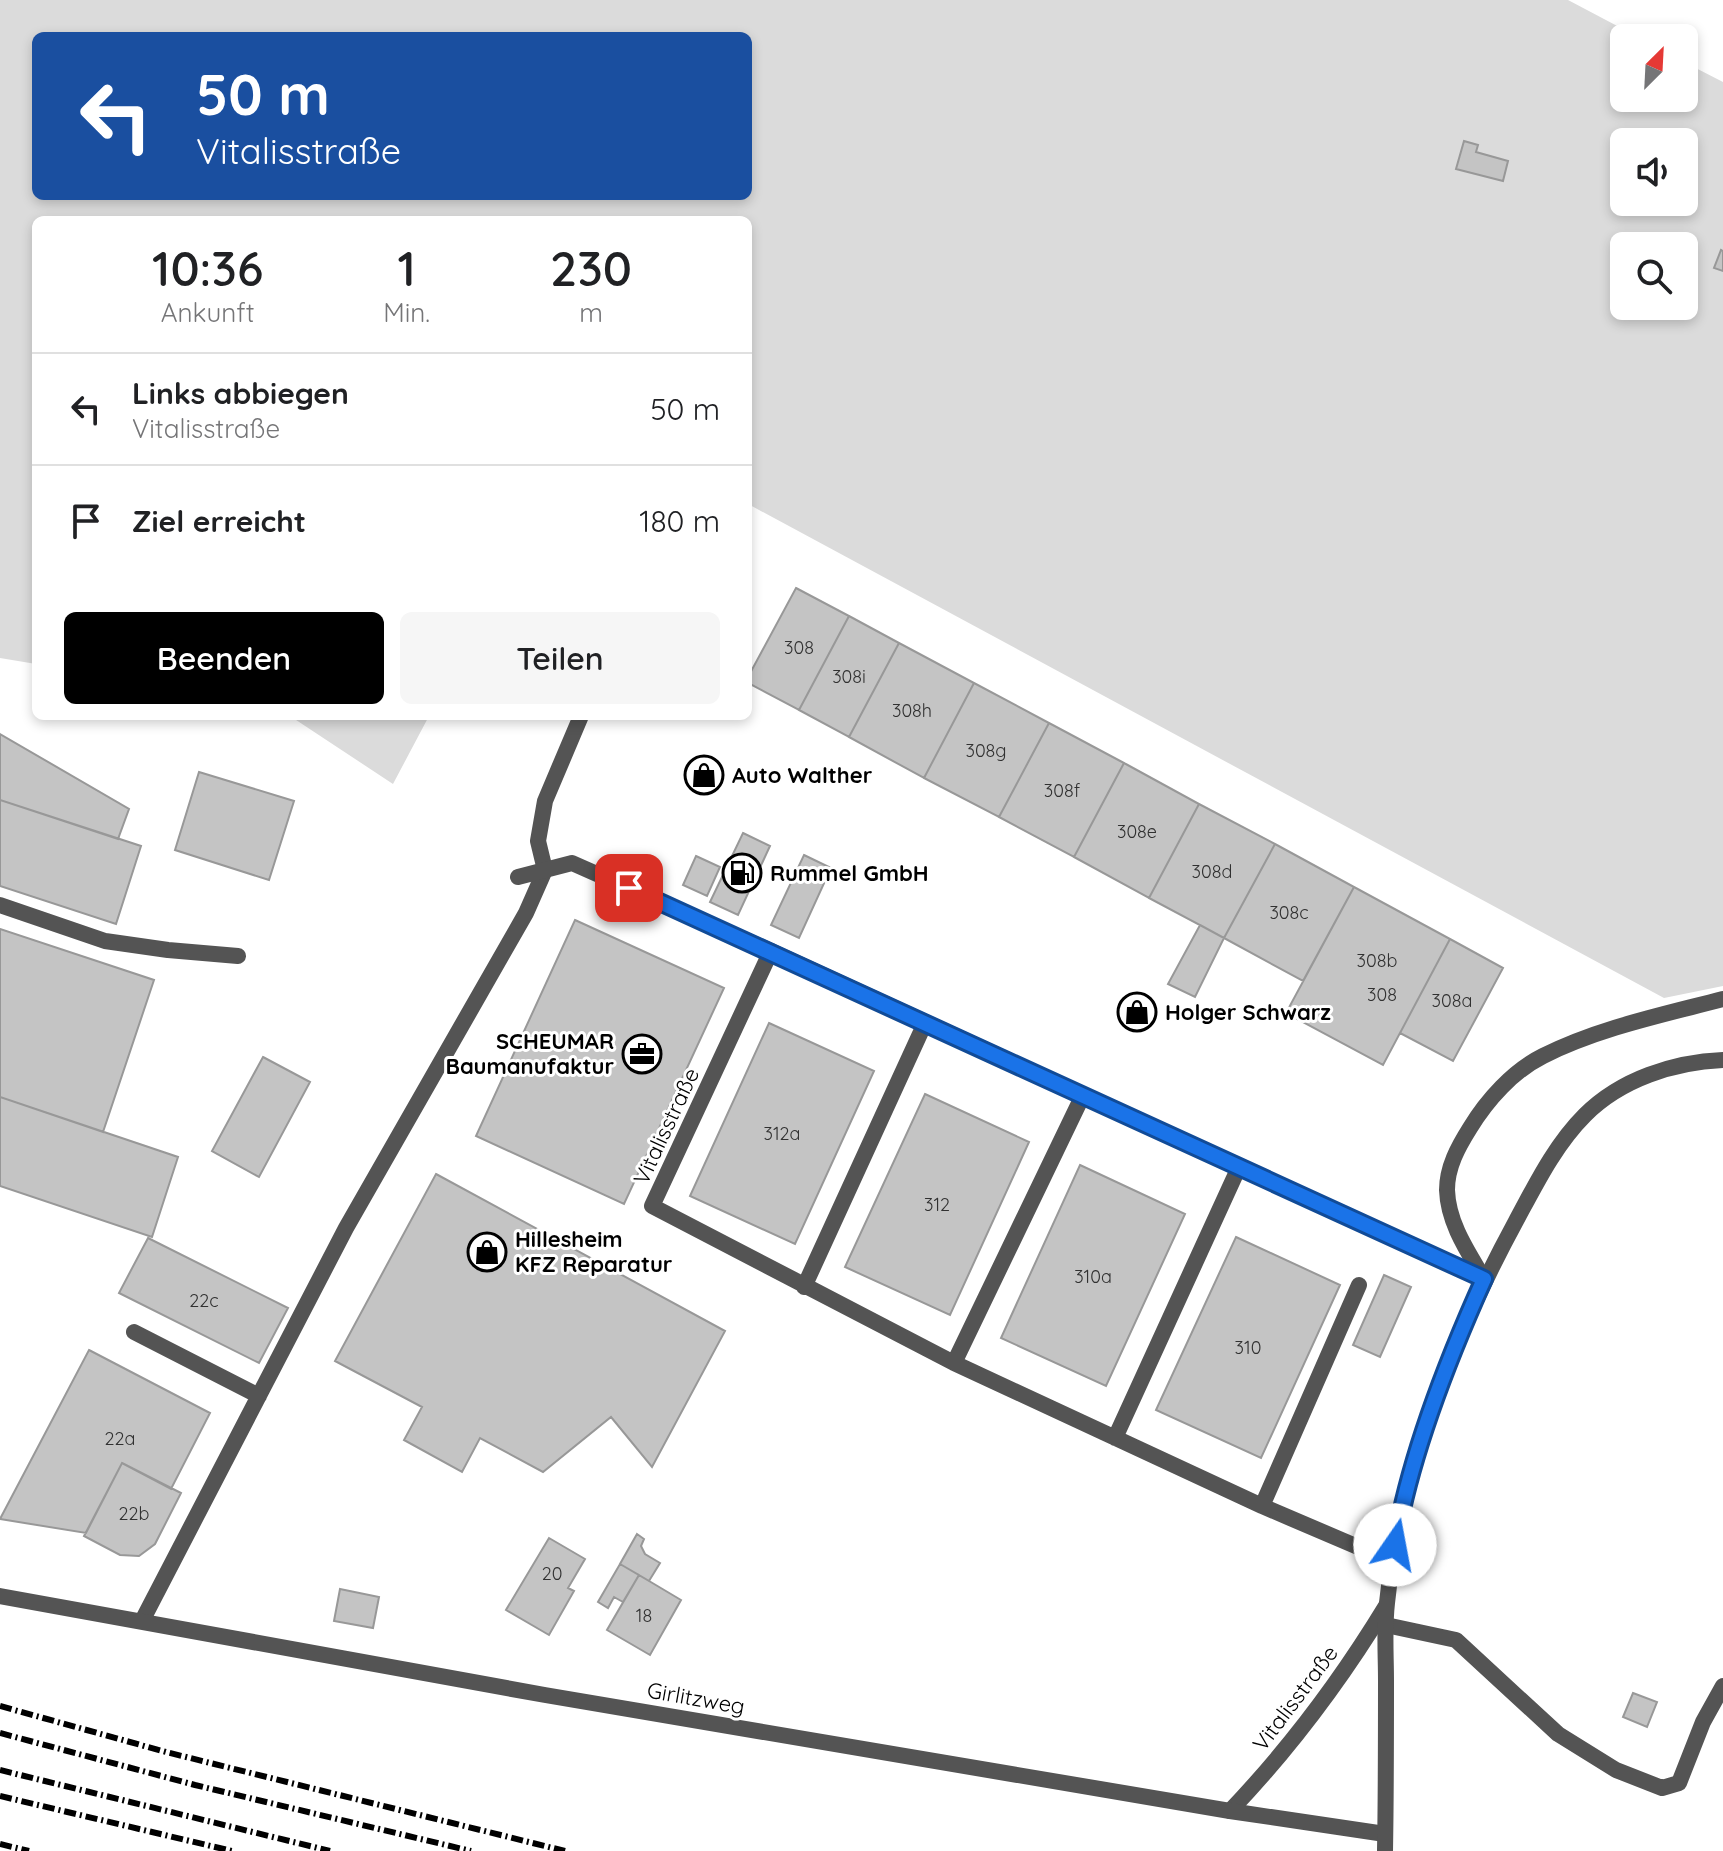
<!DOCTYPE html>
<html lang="de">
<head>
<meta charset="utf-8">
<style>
  body { margin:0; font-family:Quicksand,sans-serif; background:#f6f6f6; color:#202124; height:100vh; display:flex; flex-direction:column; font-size:30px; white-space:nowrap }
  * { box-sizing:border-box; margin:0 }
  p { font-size:26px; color:#757577 }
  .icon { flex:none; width:44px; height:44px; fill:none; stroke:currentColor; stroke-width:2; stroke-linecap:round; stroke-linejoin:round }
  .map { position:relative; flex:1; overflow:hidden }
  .drawer { position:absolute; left:32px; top:216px; width:720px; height:504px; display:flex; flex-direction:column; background:#fff; border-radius:12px; box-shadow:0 4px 12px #0003 }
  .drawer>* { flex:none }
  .top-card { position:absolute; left:32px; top:32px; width:720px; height:168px; border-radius:12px; box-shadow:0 4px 12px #0003; background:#1a4fa0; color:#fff; overflow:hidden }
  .needle { width:52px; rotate:24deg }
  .fabs { position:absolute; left:1610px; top:24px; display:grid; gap:16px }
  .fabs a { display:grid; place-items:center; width:88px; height:88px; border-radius:12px; background:#fff; box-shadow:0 4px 12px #0003; font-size:40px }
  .pin { position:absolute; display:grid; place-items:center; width:68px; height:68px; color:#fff; margin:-34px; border-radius:16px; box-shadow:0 4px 12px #0006 }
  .me { position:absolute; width:88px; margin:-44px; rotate:12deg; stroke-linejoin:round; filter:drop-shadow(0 0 6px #0008) }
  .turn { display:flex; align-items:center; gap:28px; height:168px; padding:0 32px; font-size:36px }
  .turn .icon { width:104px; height:104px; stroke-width:2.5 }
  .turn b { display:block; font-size:56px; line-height:68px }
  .eta { display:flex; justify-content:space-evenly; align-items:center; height:136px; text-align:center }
  .eta b { font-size:48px; font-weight:600; line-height:56px }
  .primary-button { display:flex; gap:16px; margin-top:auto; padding:16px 32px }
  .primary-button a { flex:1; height:92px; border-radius:12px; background:#000; color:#fff; font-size:32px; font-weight:600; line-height:92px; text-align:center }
  .primary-button a+a { background:#f6f6f6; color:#202124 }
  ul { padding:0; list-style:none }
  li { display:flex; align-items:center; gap:24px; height:112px; padding:0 32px; border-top:2px solid #e0e0e0 }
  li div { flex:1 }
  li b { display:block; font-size:30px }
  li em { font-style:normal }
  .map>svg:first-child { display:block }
</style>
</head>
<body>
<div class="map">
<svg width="1723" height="1851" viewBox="0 0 1723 1851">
  <rect width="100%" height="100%" fill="#fff"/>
  <path fill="#dbdbdb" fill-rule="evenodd" d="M 0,0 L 1568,0 L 1640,38 L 1624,38 L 1624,98 L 1684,98 L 1684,62 L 1723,82 L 1723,986 L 1664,998 L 748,504 L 748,220 L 36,220 L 36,664 L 0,658 ZM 36,36 L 748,36 L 748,196 L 36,196 ZM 1624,142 L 1684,142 L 1684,202 L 1624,202 ZM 1624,246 L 1684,246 L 1684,306 L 1624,306 Z
    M 290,716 L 429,716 L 393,784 Z"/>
  <path fill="#c4c4c4" stroke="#989898" stroke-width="2" d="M 1464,141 L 1478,145 L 1476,152 L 1508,161 L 1503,181 L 1456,169 Z
    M 1721,250 L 1723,251 L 1723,271 L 1714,268 Z
    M 796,588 L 849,616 L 799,710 L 748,683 L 748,677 Z
    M 849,616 L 899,643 L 849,737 L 799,710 Z
    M 899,643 L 974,683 L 924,778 L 849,737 Z
    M 974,683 L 1049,723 L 999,817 L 924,778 Z
    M 1049,723 L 1124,763 L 1074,857 L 999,817 Z
    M 0,734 L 129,809 L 118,839 L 0,800 Z
    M 1124,763 L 1199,804 L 1149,898 L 1074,857 Z
    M 199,772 L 294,801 L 269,880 L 175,850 Z
    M 0,800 L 141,846 L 116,924 L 0,886 Z
    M 1199,804 L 1275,844 L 1224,938 L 1149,898 Z
    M 743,833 L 770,846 L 738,915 L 710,902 Z
    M 1275,844 L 1354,887 L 1303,981 L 1224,938 Z
    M 804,855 L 831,868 L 799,938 L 771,925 Z
    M 696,856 L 720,867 L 707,896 L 683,885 Z
    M 1354,887 L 1450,939 L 1383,1065 L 1286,1013 Z
    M 575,920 L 724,988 L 624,1204 L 476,1136 Z
    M 1200,925 L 1224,938 L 1195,997 L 1168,984 Z
    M 0,929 L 154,980 L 103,1132 L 0,1097 Z
    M 1450,939 L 1503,968 L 1453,1061 L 1400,1033 Z
    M 769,1023 L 874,1071 L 795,1244 L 690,1196 Z
    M 263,1057 L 310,1082 L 259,1177 L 212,1151 Z
    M 925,1094 L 1029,1142 L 950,1315 L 845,1267 Z
    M 0,1097 L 178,1157 L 152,1237 L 0,1186 Z
    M 1080,1165 L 1185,1214 L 1106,1386 L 1001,1338 Z
    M 436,1174 L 725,1331 L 652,1467 L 611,1417 L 543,1472 L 480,1438 L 462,1472 L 404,1440 L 422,1407 L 335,1361 Z
    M 1236,1237 L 1340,1285 L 1261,1458 L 1156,1410 Z
    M 148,1238 L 288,1308 L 259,1363 L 119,1293 Z
    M 1384,1275 L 1411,1287 L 1380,1357 L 1353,1345 Z
    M 89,1350 L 210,1413 L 171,1489 L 122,1463 L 86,1533 L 0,1519 Z
    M 122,1463 L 181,1493 L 155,1544 L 139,1556 L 120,1555 L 84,1536 Z
    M 637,1534 L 644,1539 L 641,1546 L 645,1554 L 660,1563 L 649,1581 L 620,1564 Z
    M 549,1538 L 585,1559 L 568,1588 L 574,1591 L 549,1635 L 506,1610 Z
    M 620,1564 L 639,1575 L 623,1602 L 614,1597 L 608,1608 L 598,1602 Z
    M 639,1575 L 681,1600 L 650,1655 L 607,1630 Z
    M 340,1589 L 379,1597 L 373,1628 L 334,1621 Z
    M 1633,1693 L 1657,1702 L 1647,1727 L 1623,1717 Z"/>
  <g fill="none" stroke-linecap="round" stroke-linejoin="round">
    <path stroke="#545454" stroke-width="16" d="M 0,905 L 105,941 L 168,950 L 238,956
      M 771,951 L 652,1206 L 954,1363 L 1262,1506 L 1359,1285
      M 804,1287 L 925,1023
      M 134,1332 L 259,1396
      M 954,1363 L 1083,1095
      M 1115,1438 L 1239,1167
      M 1262,1506 L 1393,1562
      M 142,1621 L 346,1228 L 526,913 L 545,870 L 538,841 L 545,801 L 581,716
      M 1386,1625 L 1456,1640 L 1558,1734 L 1616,1770 L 1662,1788 L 1679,1783 L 1703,1722 L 1723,1686
      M 1230,1811 C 1289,1749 1341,1680 1386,1606"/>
    <path stroke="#545454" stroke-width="16" d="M 518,877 L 572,863 L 771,951 L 1484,1279
      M 1484,1279 C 1468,1252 1448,1223 1447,1190 C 1447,1167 1458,1147 1470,1128 C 1487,1100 1513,1071 1543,1056 C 1599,1028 1662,1015 1723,999
      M 0,1596 L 545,1695 L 1230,1811 L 1385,1834"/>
    <path stroke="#545454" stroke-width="16" d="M 1385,1851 C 1386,1794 1386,1738 1386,1681 C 1386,1655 1384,1628 1387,1603 C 1401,1468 1452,1339 1516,1221 C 1536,1184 1555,1145 1585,1115 C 1621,1079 1674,1062 1723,1060"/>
    <path stroke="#000" stroke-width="6" stroke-dasharray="12 4 2 4" stroke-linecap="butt" d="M 0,1706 L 166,1752 L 565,1851
      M 0,1733 L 195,1785 L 471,1851
      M 0,1770 L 330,1851
      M 0,1796 L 232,1851
      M 0,1844 L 29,1851"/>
  </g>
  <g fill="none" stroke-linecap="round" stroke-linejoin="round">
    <defs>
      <path id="route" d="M 629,888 L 1484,1279 C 1448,1359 1409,1458 1395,1545"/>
    </defs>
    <use href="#route" stroke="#114b97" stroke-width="20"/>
    <use href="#route" stroke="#1a73e8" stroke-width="14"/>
  </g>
  <defs>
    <symbol id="shop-ring" viewBox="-11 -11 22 22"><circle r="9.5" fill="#fff" stroke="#000" stroke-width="1.5"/><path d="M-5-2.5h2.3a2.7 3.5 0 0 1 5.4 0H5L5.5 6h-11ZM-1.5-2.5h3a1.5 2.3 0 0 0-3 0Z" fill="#000"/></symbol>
    <symbol id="fuel-ring" viewBox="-11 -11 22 22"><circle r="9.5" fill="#fff" stroke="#000" stroke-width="1.5"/><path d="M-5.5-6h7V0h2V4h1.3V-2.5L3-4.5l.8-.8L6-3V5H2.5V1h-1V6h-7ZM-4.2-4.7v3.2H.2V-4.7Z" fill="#000"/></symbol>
    <symbol id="office-ring" viewBox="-11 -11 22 22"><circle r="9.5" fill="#fff" stroke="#000" stroke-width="1.5"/><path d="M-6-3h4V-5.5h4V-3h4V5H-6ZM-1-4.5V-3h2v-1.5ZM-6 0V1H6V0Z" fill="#000"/></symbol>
  </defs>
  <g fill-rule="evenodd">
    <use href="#shop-ring" x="682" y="753" width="44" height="44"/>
    <use href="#fuel-ring" x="720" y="851" width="44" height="44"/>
    <use href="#shop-ring" x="1115" y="990" width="44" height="44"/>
    <use href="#office-ring" x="620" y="1032" width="44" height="44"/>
    <use href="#shop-ring" x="465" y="1230" width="44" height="44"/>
  </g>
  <g text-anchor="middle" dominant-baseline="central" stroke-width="6" stroke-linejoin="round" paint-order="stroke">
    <g font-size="18" fill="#313131">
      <text x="799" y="647">308</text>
      <text x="849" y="676">308i</text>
      <text x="912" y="710">308h</text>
      <text x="986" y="750">308g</text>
      <text x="1062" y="790">308f</text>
      <text x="1137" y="831">308e</text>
      <text x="1212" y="871">308d</text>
      <text x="1289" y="912">308c</text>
      <text x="1377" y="960">308b</text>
      <text x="1382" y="994">308</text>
      <text x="1452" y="1000">308a</text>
      <text x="782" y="1133">312a</text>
      <text x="937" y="1204">312</text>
      <text x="1093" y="1276">310a</text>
      <text x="204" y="1300">22c</text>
      <text x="1248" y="1347">310</text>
      <text x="120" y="1438">22a</text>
      <text x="134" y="1513">22b</text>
      <text x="552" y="1573">20</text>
      <text x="644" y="1615">18</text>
    </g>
    <g font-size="22" font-weight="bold" fill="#000" stroke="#fff" text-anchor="start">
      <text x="732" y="775">Auto Walther</text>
      <text x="770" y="873">Rummel GmbH</text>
      <text x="1165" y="1012">Holger Schwarz</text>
      <text x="614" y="1041" text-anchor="end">SCHEUMAR<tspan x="614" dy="25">Baumanufaktur</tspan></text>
      <text x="515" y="1239">Hillesheim<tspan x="515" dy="25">KFZ Reparatur</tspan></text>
    </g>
    <g font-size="22" fill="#000" stroke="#fff">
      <text transform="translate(666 1126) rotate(-65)">Vitalisstraße</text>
      <text transform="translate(696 1698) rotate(10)">Girlitzweg</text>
      <text transform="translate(1295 1698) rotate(-53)">Vitalisstraße</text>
    </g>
  </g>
</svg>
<div class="fabs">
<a><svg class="needle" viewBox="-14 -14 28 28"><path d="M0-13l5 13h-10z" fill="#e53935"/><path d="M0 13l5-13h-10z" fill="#757577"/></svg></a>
<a><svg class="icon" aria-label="sound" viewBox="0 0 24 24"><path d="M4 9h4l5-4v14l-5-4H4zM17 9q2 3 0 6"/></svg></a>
<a><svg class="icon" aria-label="search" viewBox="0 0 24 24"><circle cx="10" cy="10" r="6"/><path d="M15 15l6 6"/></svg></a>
</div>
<div class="pin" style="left:629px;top:888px;background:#d93025"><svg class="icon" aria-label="arrive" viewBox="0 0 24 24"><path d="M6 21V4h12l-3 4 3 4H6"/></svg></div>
<svg class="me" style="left:1395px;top:1545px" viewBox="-20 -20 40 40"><circle r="19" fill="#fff"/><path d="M0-13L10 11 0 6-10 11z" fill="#1a73e8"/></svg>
<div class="top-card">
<div class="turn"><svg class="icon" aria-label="left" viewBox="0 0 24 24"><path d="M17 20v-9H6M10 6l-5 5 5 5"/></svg><div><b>50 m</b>Vitalisstraße</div></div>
</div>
<section class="drawer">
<div class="eta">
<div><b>10:36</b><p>Ankunft</p></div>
<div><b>1</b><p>Min.</p></div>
<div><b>230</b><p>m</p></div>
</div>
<ul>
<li><svg class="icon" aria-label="left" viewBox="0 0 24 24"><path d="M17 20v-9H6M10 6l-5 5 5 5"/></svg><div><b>Links abbiegen</b><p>Vitalisstraße</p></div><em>50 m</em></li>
<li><svg class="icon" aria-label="arrive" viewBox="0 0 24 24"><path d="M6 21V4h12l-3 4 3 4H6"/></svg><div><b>Ziel erreicht</b></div><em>180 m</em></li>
</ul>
<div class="primary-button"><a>Beenden</a><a>Teilen</a></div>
</section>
</div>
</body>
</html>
